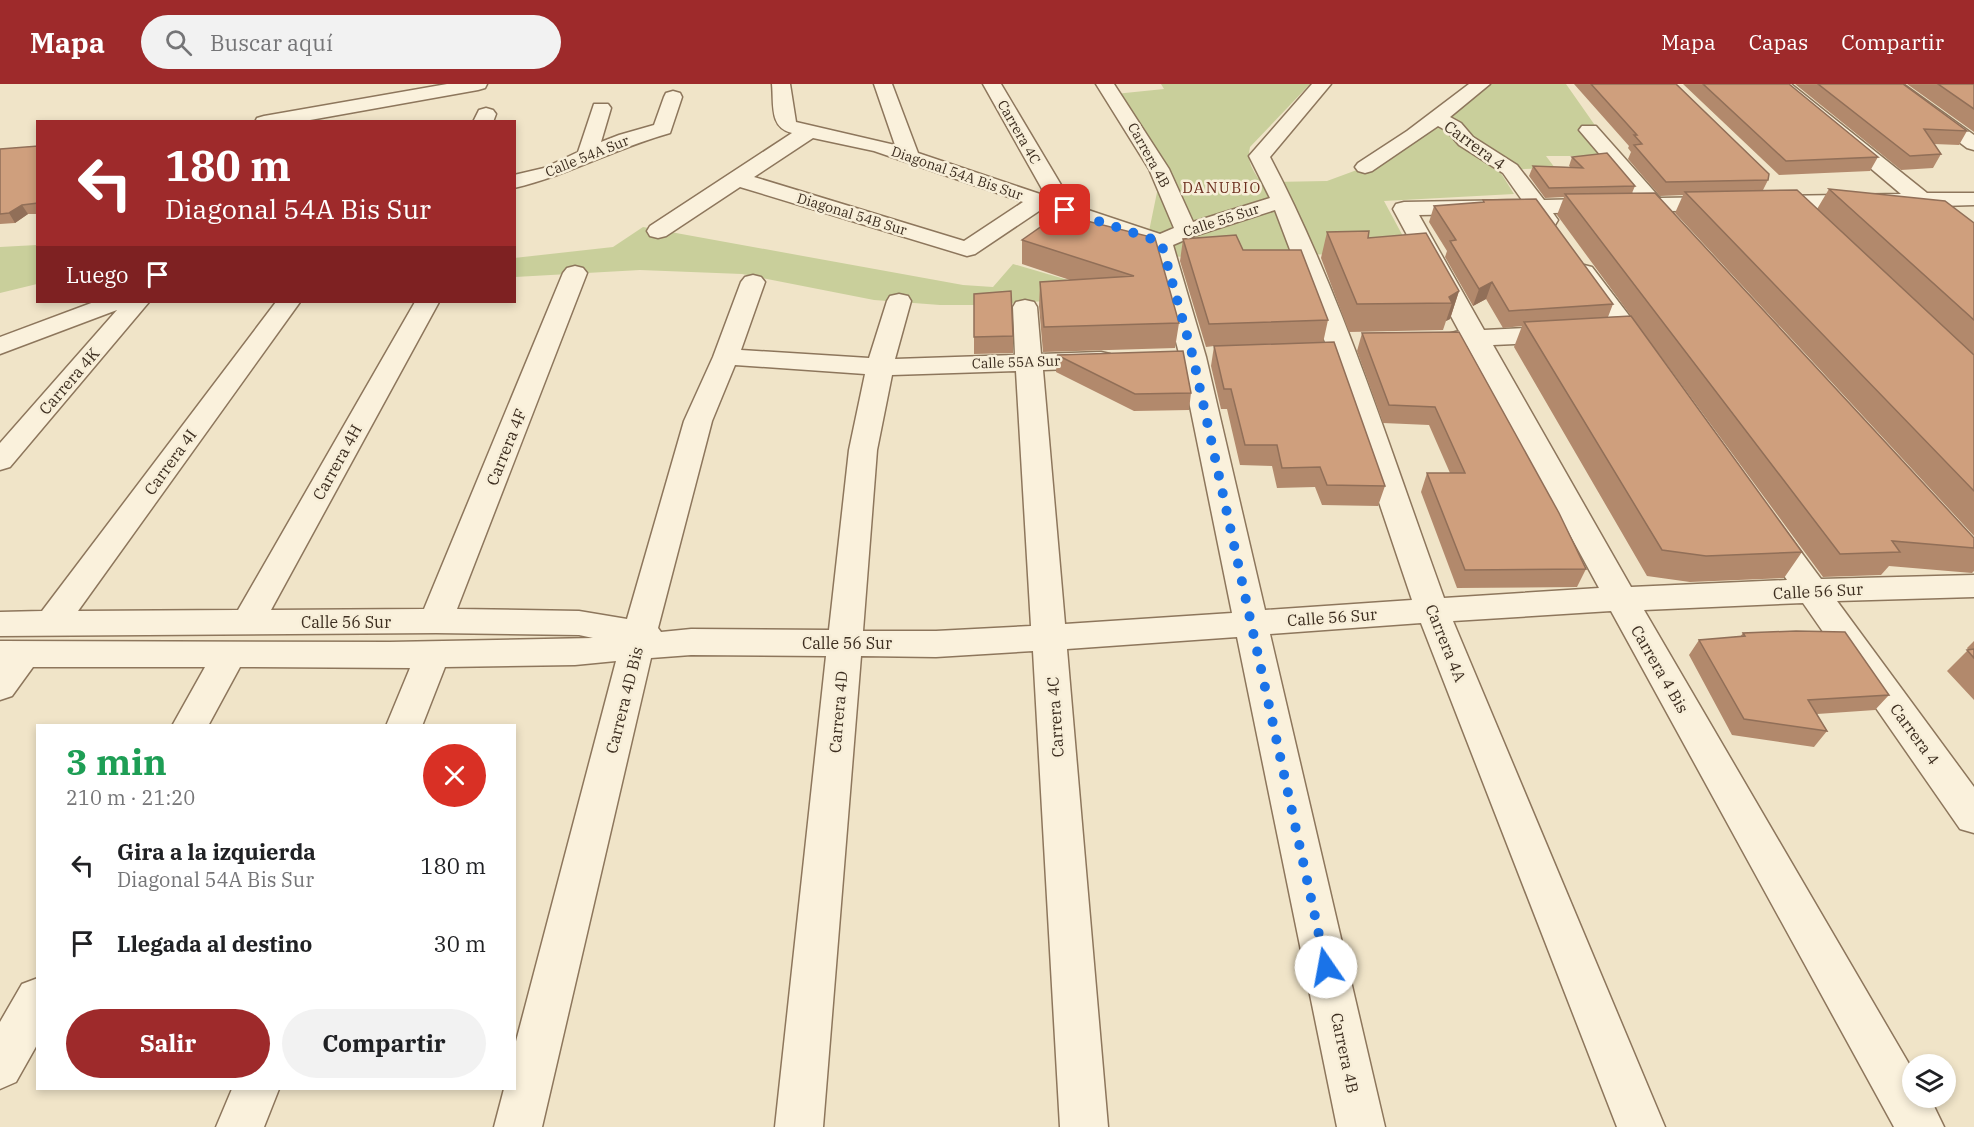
<!DOCTYPE html>
<html lang="es">
<head>
<meta charset="utf-8">
<style>
  body { margin:0; font-family:"IBM Plex Serif",serif; background:#f2f2f2; color:#202124; height:100vh; display:flex; flex-direction:column; font-size:22px; white-space:nowrap }
  * { box-sizing:border-box; margin:0 }
  p { font-size:20px; color:#757577 }
  .icon { flex:none; width:33px; height:33px; fill:none; stroke:currentColor; stroke-width:2; stroke-linecap:round; stroke-linejoin:round }
  .map { position:relative; flex:1; overflow:hidden }
  .details { position:absolute; left:36px; top:640px; width:480px; height:366px; display:flex; flex-direction:column; background:#fff; border-radius:0px; box-shadow:0 3px 9px #0003 }
  .details>* { flex:none }
  .hud { position:absolute; left:36px; top:36px; width:480px; height:183px; border-radius:0px; box-shadow:0 3px 9px #0003; background:#9e2a2b; color:#fff; overflow:hidden }
  .fabs { position:absolute; left:1902px; top:970px; display:grid; gap:12px }
  .fabs a { display:grid; place-items:center; width:54px; height:54px; border-radius:50%; background:#fff; box-shadow:0 3px 9px #0003; font-size:30px }
  .pin { position:absolute; display:grid; place-items:center; width:51px; height:51px; color:#fff; margin:-26px; border-radius:12px; box-shadow:0 3px 9px #0006 }
  .me { position:absolute; width:66px; margin:-33px; rotate:348deg; stroke-linejoin:round; filter:drop-shadow(0 0 4px #0008) }
  .turn { display:flex; align-items:center; gap:21px; height:126px; padding:0 30px; font-size:27px }
  .turn .icon { width:78px; height:78px; stroke-width:2.5 }
  .turn b { display:block; font-size:42px; line-height:51px }
  .then { display:flex; align-items:center; height:57px; padding:0 30px; background:#0003; gap:12px; font-size:22px }
  .round { display:grid; place-items:center; flex:none; width:63px; height:63px; border-radius:32px; background:#f2f2f2 }
  .overview { display:flex; align-items:center; justify-content:space-between; height:102px; padding:0 30px }
  h1 { font-size:36px; font-weight:800; line-height:45px; color:#1e9e55 }
  .action { display:flex; gap:12px; margin-top:auto; padding:12px 30px }
  .action a { flex:1; height:69px; border-radius:36px; background:#9e2a2b; color:#fff; font-size:24px; font-weight:800; line-height:69px; text-align:center }
  .action a+a { background:#f2f2f2; color:#202124 }
  ul { padding:0; list-style:none }
  li { display:flex; align-items:center; gap:18px; height:78px; padding:0 30px }
  li div { flex:1 }
  li b { display:block; font-size:22px }
  li em { font-style:normal }
  header { display:flex; align-items:center; gap:36px; box-sizing:border-box; height:84px; padding:0 30px; background:#9e2a2b; color:#fff }
  header strong { font-size:28px }
  nav { display:flex; gap:33px; margin-inline-start:auto; font-size:21px }
  .search { width:420px; height:54px; background:#f2f2f2; display:flex; align-items:center; gap:15px; box-sizing:border-box; padding:0 21px; border-radius:33px; color:#757577; font-size:22px }
  .map>svg:first-child { display:block }
</style>
</head>
<body>
<header>
<strong>Mapa</strong>
<div class="search"><svg class="icon" aria-label="search" viewBox="0 0 24 24"><circle cx="10" cy="10" r="6"/><path d="M15 15l6 6"/></svg>Buscar aquí</div>
<nav><a>Mapa</a><a>Capas</a><a>Compartir</a></nav>
</header>
<div class="map">
<svg width="1974" height="1043" viewBox="0 0 1974 1043">
  <rect width="100%" height="100%" fill="#f0e4c8"/>
  <path fill="#c9cf9b" d="M 1161,0 L 1310,0 L 1250,63 C 1247,76 1251,83 1258,94 L 1272,98 L 1327,97 L 1365,83 L 1481,0 L 1566,0 L 1599,47 L 1581,47 L 1600,72 L 1546,72 L 1555,84 L 1499,86 L 1514,110 L 1384,117 L 1412,169 L 1159,173 L 1046,217 L 988,221 L 940,221 L 874,216 L 742,190 L 640,186 L 515,193 L 514,174 L 613,163 L 643,143 L 963,201 L 993,203 L 1013,180 L 1068,196 L 1147,157 L 1162,84 L 1115,10 L 1164,5 Z
    M 37,161 L 37,200 L 0,209 L 0,163 Z"/>
  <g fill="none" stroke-linecap="round" stroke-linejoin="round">
    <defs>
      <path id="minor" d="M 447,0 L 487,0 L 485,4 L 478,6 L 299,38 L 255,38 L 257,34 L 264,32 Z
        M 772,0 L 790,0 L 796,38 L 895,61 L 874,0 L 892,0 L 918,69 L 1046,112 L 983,0 L 1001,0 L 1073,121 L 1160,150 L 1174,144 L 1149,85 L 1096,0 L 1114,0 L 1169,85 L 1193,138 L 1270,114 L 1249,72 L 1312,0 L 1331,0 L 1270,73 C 1343,212 1390,366 1444,514 L 1599,504 L 1467,262 L 1448,260 L 1444,255 L 1448,250 L 1459,247 L 1393,125 L 1396,120 L 1404,118 L 1522,116 L 1503,89 L 1459,61 L 1447,47 L 1438,42 L 1372,87 L 1365,89 L 1358,87 L 1355,83 L 1358,79 L 1407,47 L 1469,0 L 1490,0 L 1450,33 L 1461,39 L 1473,53 L 1517,81 L 1544,116 L 1637,114 L 1579,46 L 1582,42 L 1596,42 L 1660,114 L 1901,110 L 1771,0 L 1791,0 L 1927,109 L 1974,109 L 1974,121 L 1942,122 L 1974,148 L 1974,166 L 1966,164 L 1916,123 L 1671,127 L 1674,131 L 1671,136 C 1659,139 1655,136 1648,127 L 1553,129 L 1558,136 L 1555,141 L 1547,143 L 1539,141 L 1531,129 L 1419,131 L 1484,246 L 1564,242 L 1573,245 L 1577,250 L 1573,255 L 1564,258 L 1493,261 L 1631,503 L 1787,496 L 1752,444 L 1756,437 L 1767,434 L 1778,437 L 1821,495 L 1974,491 L 1974,513 L 1837,517 L 1974,703 L 1974,749 L 1960,745 L 1803,519 L 1644,526 L 1912,985 L 1912,1014 L 1930,1014 L 1944,1043 L 1894,1043 L 1611,527 L 1453,537 L 1665,1043 L 1617,1043 L 1421,539 L 1270,550 L 1385,1043 L 1337,1043 L 1237,553 L 1067,565 L 1108,1043 L 1060,1043 L 1033,567 L 936,573 L 861,572 L 823,1043 L 775,1043 L 826,572 L 691,571 L 651,574 L 542,1043 L 494,1043 L 504,1005 L 514,1005 L 514,965 L 616,577 L 575,581 L 445,583 L 422,642 L 386,642 L 410,584 L 240,583 L 208,642 L 172,642 L 205,583 L 33,583 L 12,612 L 0,616 L 0,557 L 390,558 L 593,554 L 579,551 L 436,549 L 0,552 L 0,528 L 42,527 L 276,218 L 300,218 L 78,527 L 238,526 L 415,218 L 439,218 L 271,526 L 424,525 L 563,189 L 567,184 L 575,182 L 583,184 L 587,189 L 457,525 L 579,527 L 627,535 L 684,337 L 713,273 L 741,198 L 745,193 L 753,191 L 761,193 L 765,198 L 741,266 L 869,274 L 887,217 L 890,212 L 899,210 L 908,212 L 911,217 L 895,275 L 1015,271 L 1013,223 L 1016,218 L 1025,216 L 1034,218 L 1037,223 L 1041,270 L 1101,268 L 1110,270 L 1114,276 L 1110,282 L 1101,284 L 1043,286 L 1065,540 L 1232,529 L 1180,273 L 1151,162 L 1042,125 L 975,170 L 967,172 L 740,103 L 666,152 L 658,154 L 650,152 L 647,147 L 650,142 L 792,49 C 769,44 774,20 772,0 ZM 813,54 L 874,67 L 1023,118 L 964,157 L 754,93 ZM 1275,126 L 1325,258 L 1412,516 L 1265,526 L 1206,273 L 1173,161 L 1194,152 ZM 735,281 L 865,290 L 849,366 L 829,546 L 691,545 L 661,548 L 658,544 L 712,337 ZM 1016,287 L 1031,542 L 936,547 L 863,547 L 877,366 L 892,291 Z
        M 1882,0 L 1903,0 L 1974,51 L 1974,66 L 1967,64 Z
        M 673,7 L 680,9 L 682,13 L 670,49 C 616,64 569,91 514,104 L 514,91 L 544,84 L 578,68 L 594,20 L 608,20 L 611,24 L 601,58 L 619,51 L 654,41 L 664,13 L 666,9 Z
        M 486,24 L 493,26 L 496,30 L 493,38 L 473,38 L 479,26 Z
        M 1584,181 L 1592,183 L 1653,263 L 1657,269 L 1653,275 L 1644,277 L 1635,275 L 1572,188 L 1576,183 Z
        M 94,218 L 149,218 L 10,383 L 0,386 L 0,359 L 117,226 L 0,270 L 0,253 Z
        M 38,894 L 38,959 L 16,998 L 0,1005 L 0,938 L 22,900 Z
        M 232,1005 L 279,1005 L 264,1043 L 216,1043 Z"/>
    </defs>
    <use href="#minor" stroke="#8d765c" stroke-width="3"/>
    <use href="#minor" fill="#faf1dc" fill-rule="evenodd"/>
  </g>
  <path fill="#b2896c" d="M 1574,0 L 1676,0 L 1768,96 L 1763,106 L 1817,125 L 1829,105 L 1974,139 L 1974,452 L 1675,129 L 1683,111 L 1660,112 L 1628,75 L 1631,68 L 1628,64 L 1629,62 Z
    M 1683,0 L 1789,0 L 1878,73 L 1870,87 L 1779,91 Z
    M 1795,0 L 1903,0 L 1967,47 L 1959,61 L 1934,60 L 1941,70 L 1933,84 L 1901,86 Z
    M 1907,0 L 1974,0 L 1974,48 Z
    M 38,62 L 38,130 L 28,130 L 15,139 L 0,140 L 0,65 Z
    M 1572,73 L 1635,102 L 1632,109 L 1974,454 L 1974,487 L 1972,489 L 1889,482 L 1881,491 L 1823,493 L 1642,247 L 1802,468 L 1784,494 L 1690,498 L 1647,492 L 1514,263 L 1522,242 L 1503,244 L 1486,215 L 1473,222 L 1445,173 L 1447,167 L 1429,138 L 1434,122 L 1483,118 L 1483,116 L 1613,220 L 1608,233 L 1631,232 L 1557,131 L 1564,113 L 1545,114 L 1529,92 L 1533,82 L 1570,83 L 1569,82 Z
    M 1327,148 L 1368,154 L 1459,207 L 1450,235 L 1446,237 L 1443,246 L 1349,248 L 1321,174 Z
    M 1155,154 L 1179,239 L 1175,264 L 1043,268 L 1039,222 L 1040,198 L 1070,196 L 1022,180 L 1022,156 Z
    M 1183,155 L 1243,166 L 1328,236 L 1323,259 L 1385,402 L 1378,422 L 1322,421 L 1315,403 L 1277,404 L 1272,382 L 1240,381 L 1227,325 L 1221,325 L 1211,282 L 1214,262 L 1206,263 L 1180,177 Z
    M 974,210 L 1013,252 L 1013,269 L 974,270 Z
    M 1459,248 L 1586,485 L 1577,503 L 1457,504 L 1421,408 L 1427,389 L 1450,389 L 1429,341 L 1383,339 L 1357,267 L 1362,249 Z
    M 1057,271 L 1191,309 L 1189,326 L 1134,327 L 1056,288 Z
    M 1743,549 L 1889,611 L 1875,626 L 1817,630 L 1827,647 L 1814,663 L 1732,651 L 1689,571 L 1699,556 L 1740,553 Z
    M 1974,557 L 1974,616 L 1947,587 L 1968,566 L 1967,564 Z"/>
  <path fill="#916f58" d="M 22,121 L 28,130 L 15,139 L 9,129 Z
    M 1492,198 L 1486,215 L 1473,222 L 1479,205 Z
    M 1459,207 L 1450,235 L 1446,237 L 1452,219 L 1449,213 Z"/>
  <path fill="#cf9f7d" stroke="#916f58" stroke-width="1.5" d="M 1591,0 L 1676,0 L 1769,90 L 1768,96 L 1666,98 L 1634,61 L 1642,60 L 1634,51 L 1637,51 Z
    M 1703,0 L 1789,0 L 1878,73 L 1786,77 Z
    M 1818,0 L 1903,0 L 1967,47 L 1924,45 L 1941,70 L 1910,72 Z
    M 1938,0 L 1974,0 L 1974,25 Z
    M 38,62 L 38,119 L 22,121 L 9,129 L 0,130 L 0,65 Z
    M 1607,69 L 1635,102 L 1549,104 L 1533,82 L 1583,84 L 1572,73 Z
    M 1829,105 L 1945,117 L 1974,139 L 1974,236 Z
    M 1797,106 L 1974,271 L 1974,407 L 1685,108 Z
    M 1655,109 L 1974,454 L 1974,464 L 1892,457 L 1900,468 L 1840,470 L 1565,110 Z
    M 1536,115 L 1613,220 L 1509,227 L 1492,198 L 1479,205 L 1450,157 L 1456,156 L 1434,122 L 1484,118 L 1483,116 Z
    M 1059,130 L 1155,154 L 1179,239 L 1044,243 L 1040,198 L 1134,192 L 1022,156 Z
    M 1369,147 L 1368,154 L 1426,149 L 1459,207 L 1449,213 L 1452,219 L 1357,220 L 1327,148 Z
    M 1236,151 L 1243,166 L 1301,166 L 1328,236 L 1209,240 L 1183,155 Z
    M 1011,207 L 1013,252 L 974,253 L 974,210 Z
    M 1631,232 L 1802,468 L 1706,472 L 1662,466 L 1524,238 Z
    M 1459,248 L 1559,429 L 1586,485 L 1465,486 L 1427,389 L 1465,389 L 1435,323 L 1389,321 L 1362,249 Z
    M 1334,258 L 1385,402 L 1327,401 L 1320,383 L 1282,384 L 1277,361 L 1245,361 L 1231,305 L 1224,305 L 1214,262 Z
    M 1183,267 L 1191,309 L 1135,310 L 1057,271 Z
    M 1796,547 L 1845,548 L 1889,611 L 1808,616 L 1827,647 L 1744,635 L 1699,556 L 1745,552 L 1743,549 Z
    M 1974,565 L 1974,574 L 1967,566 Z"/>
  <g fill="none" stroke-linecap="round" stroke-linejoin="round">
    <path stroke="#1a73e8" stroke-width="10" stroke-dasharray="0 18" d="M 1065,126 L 1161,158 L 1193,273 L 1326,883"/>
  </g>
  <g text-anchor="middle" dominant-baseline="central" stroke-width="5" stroke-linejoin="round" paint-order="stroke">
    <g font-size="14" fill="#3d2e20" stroke="#f7eed8">
      <text transform="translate(1019 48) rotate(60)">Carrera 4C</text>
      <text transform="translate(1149 71) rotate(61)">Carrera 4B</text>
      <text transform="translate(587 72) rotate(-22)">Calle 54A Sur</text>
      <text transform="translate(957 89) rotate(19)">Diagonal 54A Bis Sur</text>
      <text transform="translate(852 130) rotate(17)">Diagonal 54B Sur</text>
      <text transform="translate(1221 136) rotate(-18)">Calle 55 Sur</text>
      <text transform="translate(1016 278) rotate(-2)">Calle 55A Sur</text>
    </g>
    <g font-size="15" letter-spacing="1.5" fill="#6b2e1e" stroke="#f7eed8">
      <text x="1222" y="103">DANUBIO</text>
    </g>
    <g font-size="16" fill="#3d2e20" stroke="#f7eed8">
      <text transform="translate(1475 61) rotate(36)">Carrera 4</text>
      <text transform="translate(69 297) rotate(-49)">Carrera 4K</text>
      <text transform="translate(506 363) rotate(-68)">Carrera 4F</text>
      <text transform="translate(170 378) rotate(-54)">Carrera 4I</text>
      <text transform="translate(337 378) rotate(-61)">Carrera 4H</text>
      <text transform="translate(1818 507) rotate(-3)">Calle 56 Sur</text>
      <text transform="translate(1332 533) rotate(-4)">Calle 56 Sur</text>
      <text x="346" y="538">Calle 56 Sur</text>
      <text x="847" y="559">Calle 56 Sur</text>
      <text transform="translate(1446 559) rotate(68)">Carrera 4A</text>
      <text transform="translate(1660 585) rotate(60)">Carrera 4 Bis</text>
      <text transform="translate(624 616) rotate(-76)">Carrera 4D Bis</text>
      <text transform="translate(838 628) rotate(-85)">Carrera 4D</text>
      <text transform="translate(1055 633) rotate(-94)">Carrera 4C</text>
      <text transform="translate(1915 650) rotate(54)">Carrera 4</text>
      <text transform="translate(1345 969) rotate(78)">Carrera 4B</text>
    </g>
  </g>
</svg>
<div class="fabs">
<a><svg class="icon" aria-label="layers" viewBox="0 0 24 24"><path d="M12 4l9 5-9 5-9-5zM3 14l9 5 9-5"/></svg></a>
</div>
<div class="pin" style="left:1065px;top:126px;background:#d93025"><svg class="icon" aria-label="arrive" viewBox="0 0 24 24"><path d="M6 21V4h12l-3 4 3 4H6"/></svg></div>
<svg class="me" style="left:1326px;top:883px" viewBox="-20 -20 40 40"><circle r="19" fill="#fff"/><path d="M0-13L10 11 0 6-10 11z" fill="#1a73e8"/></svg>
<div class="hud">
<div class="turn"><svg class="icon" aria-label="left" viewBox="0 0 24 24"><path d="M17 20v-9H6M10 6l-5 5 5 5"/></svg><div><b>180 m</b>Diagonal 54A Bis Sur</div></div>
<div class="then">Luego<svg class="icon" aria-label="arrive" viewBox="0 0 24 24"><path d="M6 21V4h12l-3 4 3 4H6"/></svg></div>
</div>
<section class="details">
<div class="overview"><div><h1>3 min</h1><p>210 m · 21:20</p></div><a class="round" style="background:#d93025;color:#fff"><svg class="icon" aria-label="close" viewBox="0 0 24 24"><path d="M6 6l12 12M18 6L6 18"/></svg></a></div>
<ul>
<li><svg class="icon" aria-label="left" viewBox="0 0 24 24"><path d="M17 20v-9H6M10 6l-5 5 5 5"/></svg><div><b>Gira a la izquierda</b><p>Diagonal 54A Bis Sur</p></div><em>180 m</em></li>
<li><svg class="icon" aria-label="arrive" viewBox="0 0 24 24"><path d="M6 21V4h12l-3 4 3 4H6"/></svg><div><b>Llegada al destino</b></div><em>30 m</em></li>
</ul>
<div class="action"><a>Salir</a><a>Compartir</a></div>
</section>
</div>
</body>
</html>
